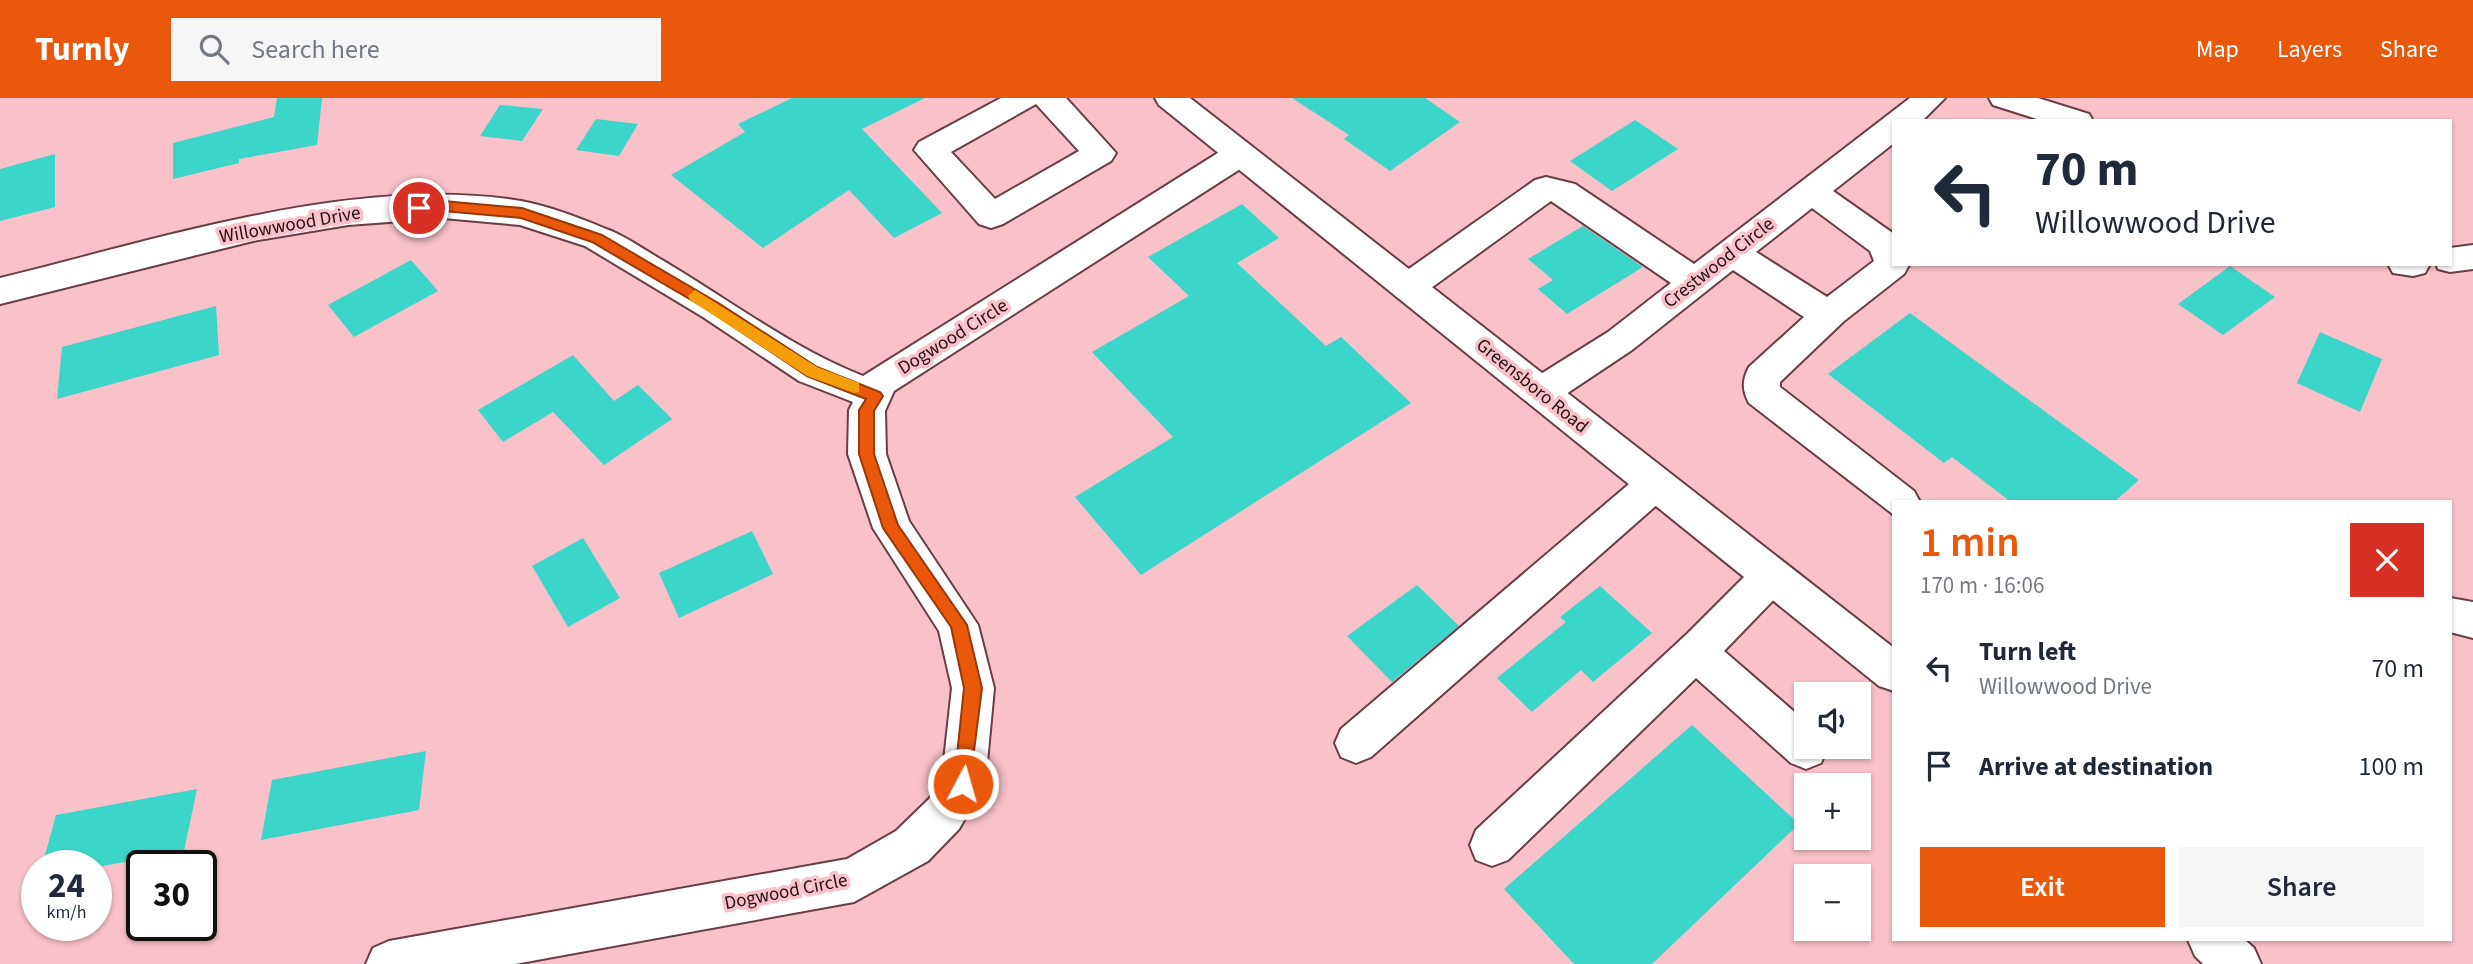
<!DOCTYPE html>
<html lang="en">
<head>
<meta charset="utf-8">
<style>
  body { margin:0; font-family:"Source Sans 3",sans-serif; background:#f6f6f7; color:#1f2937; height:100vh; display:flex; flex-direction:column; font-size:26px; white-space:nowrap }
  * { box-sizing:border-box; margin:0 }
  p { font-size:23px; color:#747a83 }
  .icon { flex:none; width:38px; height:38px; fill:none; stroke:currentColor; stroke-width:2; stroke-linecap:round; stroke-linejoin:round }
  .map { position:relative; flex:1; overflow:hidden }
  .sheet { position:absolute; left:1892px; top:402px; width:560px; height:441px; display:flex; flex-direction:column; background:#fff; border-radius:0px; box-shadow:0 2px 5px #0004 }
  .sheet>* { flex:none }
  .banner { position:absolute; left:1892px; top:21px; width:560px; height:147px; border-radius:0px; box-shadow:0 2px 5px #0004; background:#fff; color:#1f2937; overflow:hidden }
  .controls { position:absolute; left:1794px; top:584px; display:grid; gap:14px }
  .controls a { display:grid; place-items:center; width:77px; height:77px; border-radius:0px; background:#fff; box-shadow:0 2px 5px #0004; font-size:35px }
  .speed { position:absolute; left:21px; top:752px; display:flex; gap:14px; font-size:35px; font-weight:700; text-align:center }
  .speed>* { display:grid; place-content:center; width:91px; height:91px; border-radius:50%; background:#fff; box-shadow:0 2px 5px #0004; line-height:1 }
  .speed small { font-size:18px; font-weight:400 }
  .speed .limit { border:4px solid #111; border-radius:10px; background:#fff; color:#111 }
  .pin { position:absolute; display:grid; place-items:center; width:60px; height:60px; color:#fff; margin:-30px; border:4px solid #fff; border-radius:50%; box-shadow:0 2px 7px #0007 }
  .me { position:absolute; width:77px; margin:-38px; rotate:6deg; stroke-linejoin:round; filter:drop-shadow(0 0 5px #0008) }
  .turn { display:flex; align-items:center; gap:24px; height:147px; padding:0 28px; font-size:32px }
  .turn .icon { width:91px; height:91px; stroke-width:2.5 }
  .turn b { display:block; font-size:49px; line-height:60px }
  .round { display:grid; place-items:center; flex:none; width:74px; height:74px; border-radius:0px; background:#f6f6f7 }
  .headline { display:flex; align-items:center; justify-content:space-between; height:119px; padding:0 28px }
  h1 { font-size:42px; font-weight:600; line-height:52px; color:#ea580c }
  .primary-button { display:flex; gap:14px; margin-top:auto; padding:14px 28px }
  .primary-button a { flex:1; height:80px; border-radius:0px; background:#ea580c; color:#fff; font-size:28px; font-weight:600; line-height:80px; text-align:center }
  .primary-button a+a { background:#f6f6f7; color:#1f2937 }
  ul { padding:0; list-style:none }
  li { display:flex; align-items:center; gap:21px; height:98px; padding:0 28px }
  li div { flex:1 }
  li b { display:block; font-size:26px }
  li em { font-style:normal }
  header { display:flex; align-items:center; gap:42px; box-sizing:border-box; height:98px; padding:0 35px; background:#ea580c; color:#fff }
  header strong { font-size:33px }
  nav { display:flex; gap:38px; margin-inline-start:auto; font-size:24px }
  .search { width:490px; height:63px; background:#f6f6f7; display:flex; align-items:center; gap:18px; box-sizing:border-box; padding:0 24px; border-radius:0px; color:#747a83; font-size:26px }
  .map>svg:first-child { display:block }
</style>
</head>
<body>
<header>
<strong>Turnly</strong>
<div class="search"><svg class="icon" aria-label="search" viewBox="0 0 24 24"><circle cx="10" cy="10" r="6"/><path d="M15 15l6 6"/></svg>Search here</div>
<nav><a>Map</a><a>Layers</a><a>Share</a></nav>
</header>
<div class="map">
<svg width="2473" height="866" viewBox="0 0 2473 866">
  <rect width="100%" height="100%" fill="#f9c1ca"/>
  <path fill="#3bd5ca" d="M 277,0 L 322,0 L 317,47 L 239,61 L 239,65 L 173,81 L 173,45 L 274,19 Z
    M 792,0 L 925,0 L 862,31 L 942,115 L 894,140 L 849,92 L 763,150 L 671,77 L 745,34 L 738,26 Z
    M 1292,0 L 1425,0 L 1460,24 L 1390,73 L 1344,41 L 1349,37 Z
    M 500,7 L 543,11 L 522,43 L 480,38 Z
    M 596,21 L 638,26 L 619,58 L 576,52 Z
    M 1635,22 L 1678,51 L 1612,93 L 1570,63 Z
    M 55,56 L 55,109 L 0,123 L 0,71 Z
    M 1242,106 L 1279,140 L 1237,165 L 1326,248 L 1341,239 L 1411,305 L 1141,477 L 1075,399 L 1173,339 L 1092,254 L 1189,198 L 1148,159 Z
    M 1583,128 L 1643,169 L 1567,216 L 1538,191 L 1553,182 L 1528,161 Z
    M 411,162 L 438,193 L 354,239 L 328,207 Z
    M 2230,168 L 2275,199 L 2223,237 L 2178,206 Z
    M 216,208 L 219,257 L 57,301 L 62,249 Z
    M 1910,215 L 2139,382 L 2114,404 L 2011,404 L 1952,359 L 1944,365 L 1828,276 Z
    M 2320,234 L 2382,261 L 2360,314 L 2297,285 Z
    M 573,257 L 614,303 L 638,287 L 672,321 L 604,367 L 553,314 L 503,344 L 478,312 Z
    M 752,433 L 773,476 L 679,520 L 659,475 Z
    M 583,440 L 620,500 L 568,529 L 532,468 Z
    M 1417,487 L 1459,528 L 1392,584 L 1347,538 Z
    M 1600,488 L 1652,535 L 1593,584 L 1581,572 L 1532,614 L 1497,580 L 1566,524 L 1560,519 Z
    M 1692,627 L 1799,726 L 1652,866 L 1574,866 L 1504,791 Z
    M 426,653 L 419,712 L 261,742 L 272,682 Z
    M 197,691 L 184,753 L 103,768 L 42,768 L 56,717 Z"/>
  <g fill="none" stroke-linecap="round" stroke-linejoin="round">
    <defs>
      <path id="minor" d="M 1001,0 L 1066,0 L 1116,55 L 1111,63 L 1003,126 L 991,130 L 979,126 L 914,52 L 919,44 ZM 1036,6 L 1079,53 L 995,101 L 951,54 Z
        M 1910,0 L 1945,0 L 1922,23 L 1894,23 L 1894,45 L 1833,93 L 1894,136 L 1894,166 L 1909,167 L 1904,176 L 1844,223 L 1780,284 L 1780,289 L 1914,393 L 1920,404 L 1894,404 L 1894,417 L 1749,305 C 1742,292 1742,282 1749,269 L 1804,219 L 1733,172 L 1632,252 L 1554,304 L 1541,308 L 1528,304 L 1523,294 L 1528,284 L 1608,234 L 1671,185 L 1551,103 L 1420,198 L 1408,202 L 1396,198 L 1391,189 L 1396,180 L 1535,82 L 1546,79 L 1575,86 L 1694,166 ZM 1812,110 L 1870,153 L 1874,163 L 1827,199 L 1756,154 Z
        M 1989,0 L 2038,0 L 2089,16 L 2093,23 L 2043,23 L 1993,7 Z
        M 1240,45 L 1251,48 L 1256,56 L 1251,64 L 894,293 L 885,313 L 886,356 L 909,423 L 978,527 L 994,590 L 985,686 L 959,731 L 928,763 L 854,804 L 515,866 L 366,866 L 373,850 L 389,843 L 847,761 L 896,733 L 929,701 L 942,680 L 952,590 L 939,533 L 873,430 L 848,356 L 849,312 L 853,304 L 799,283 L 703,219 L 585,148 L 520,127 L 443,120 L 348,127 L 253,143 L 0,206 L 0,180 C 160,141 356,76 521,103 C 549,108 580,120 606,131 C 626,138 644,152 662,162 C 728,201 792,250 863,278 L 1229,48 Z
        M 2473,147 L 2473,171 L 2450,174 L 2438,171 L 2436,166 L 2450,166 L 2450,150 Z
        M 2388,166 L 2430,166 L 2425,175 L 2413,178 L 2393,175 Z
        M 1655,371 L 1668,375 L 1674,386 L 1668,397 L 1371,659 L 1356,665 L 1341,659 L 1335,645 L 1341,631 L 1642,375 Z
        M 1771,461 L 1785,466 L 1791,478 L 1785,490 L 1724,553 L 1806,624 L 1806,649 L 1827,651 L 1821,665 L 1806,671 L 1791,665 L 1696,580 L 1508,762 L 1492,768 L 1476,762 L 1470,747 L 1476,732 L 1688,535 L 1757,466 Z
        M 2450,500 L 2473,504 L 2473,540 L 2450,534 Z"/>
      <path id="major" d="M 1155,0 L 1190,0 L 1894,550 L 1894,593 L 1879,588 L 1159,7 Z
        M 2188,842 L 2245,842 L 2254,850 L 2261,866 L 2203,866 L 2195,858 Z"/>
    </defs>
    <use href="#minor" stroke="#6a3d46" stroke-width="4"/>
    <use href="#major" stroke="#6a3d46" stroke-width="4"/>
    <use href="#minor" fill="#fff" fill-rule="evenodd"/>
    <use href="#major" fill="#fff" fill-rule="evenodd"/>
  </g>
  <path fill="#ea580c" stroke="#983908" stroke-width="2" d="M 443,103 L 522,110 L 602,137 L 720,206 L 817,269 L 880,294 L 883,298 L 874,313 L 874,356 L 898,427 L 967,527 L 982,590 L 969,692 L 963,694 L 957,692 L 954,686 L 964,590 L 951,529 L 883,430 L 859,356 L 859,312 L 866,301 L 807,278 L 710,213 L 592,144 L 521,120 L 443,113 L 419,114 L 412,110 L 419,105 Z"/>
  <path fill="#f59e0b" d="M 695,192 L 817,269 L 859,285 L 859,294 L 854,295 L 807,278 L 690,202 L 688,198 Z"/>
  <g text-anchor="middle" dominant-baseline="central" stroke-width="7" stroke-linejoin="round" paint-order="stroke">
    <g font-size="19" fill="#241115" stroke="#f9c1ca">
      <text transform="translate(290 127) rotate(-10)">Willowwood Drive</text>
      <text transform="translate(1719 165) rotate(-38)">Crestwood Circle</text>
      <text transform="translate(953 239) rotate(-32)">Dogwood Circle</text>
      <text transform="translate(1532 288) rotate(39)">Greensboro Road</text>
      <text transform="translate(786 794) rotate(-11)">Dogwood Circle</text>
    </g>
  </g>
</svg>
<div class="controls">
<a><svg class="icon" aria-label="sound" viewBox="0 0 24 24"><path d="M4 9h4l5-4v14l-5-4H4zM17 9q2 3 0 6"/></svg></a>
<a>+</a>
<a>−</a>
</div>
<div class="speed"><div>24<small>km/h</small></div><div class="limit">30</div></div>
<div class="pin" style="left:419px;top:110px;background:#d93025"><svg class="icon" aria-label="arrive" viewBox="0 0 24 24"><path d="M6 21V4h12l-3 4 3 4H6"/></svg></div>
<svg class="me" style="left:963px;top:686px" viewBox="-20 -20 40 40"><circle r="17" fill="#ea580c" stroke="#fff" stroke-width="3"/><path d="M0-11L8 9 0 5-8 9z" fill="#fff"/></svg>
<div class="banner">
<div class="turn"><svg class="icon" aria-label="left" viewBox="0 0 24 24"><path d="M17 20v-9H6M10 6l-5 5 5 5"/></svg><div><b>70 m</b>Willowwood Drive</div></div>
</div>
<section class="sheet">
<div class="headline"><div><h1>1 min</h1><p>170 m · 16:06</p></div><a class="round" style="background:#d93025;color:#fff"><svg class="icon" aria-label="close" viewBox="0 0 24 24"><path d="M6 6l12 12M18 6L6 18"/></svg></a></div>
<ul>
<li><svg class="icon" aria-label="left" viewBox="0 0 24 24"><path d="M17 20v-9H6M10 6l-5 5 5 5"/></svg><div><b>Turn left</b><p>Willowwood Drive</p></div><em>70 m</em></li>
<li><svg class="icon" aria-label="arrive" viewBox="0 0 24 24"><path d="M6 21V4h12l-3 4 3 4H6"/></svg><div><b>Arrive at destination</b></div><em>100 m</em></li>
</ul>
<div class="primary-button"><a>Exit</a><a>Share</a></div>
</section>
</div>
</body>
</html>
